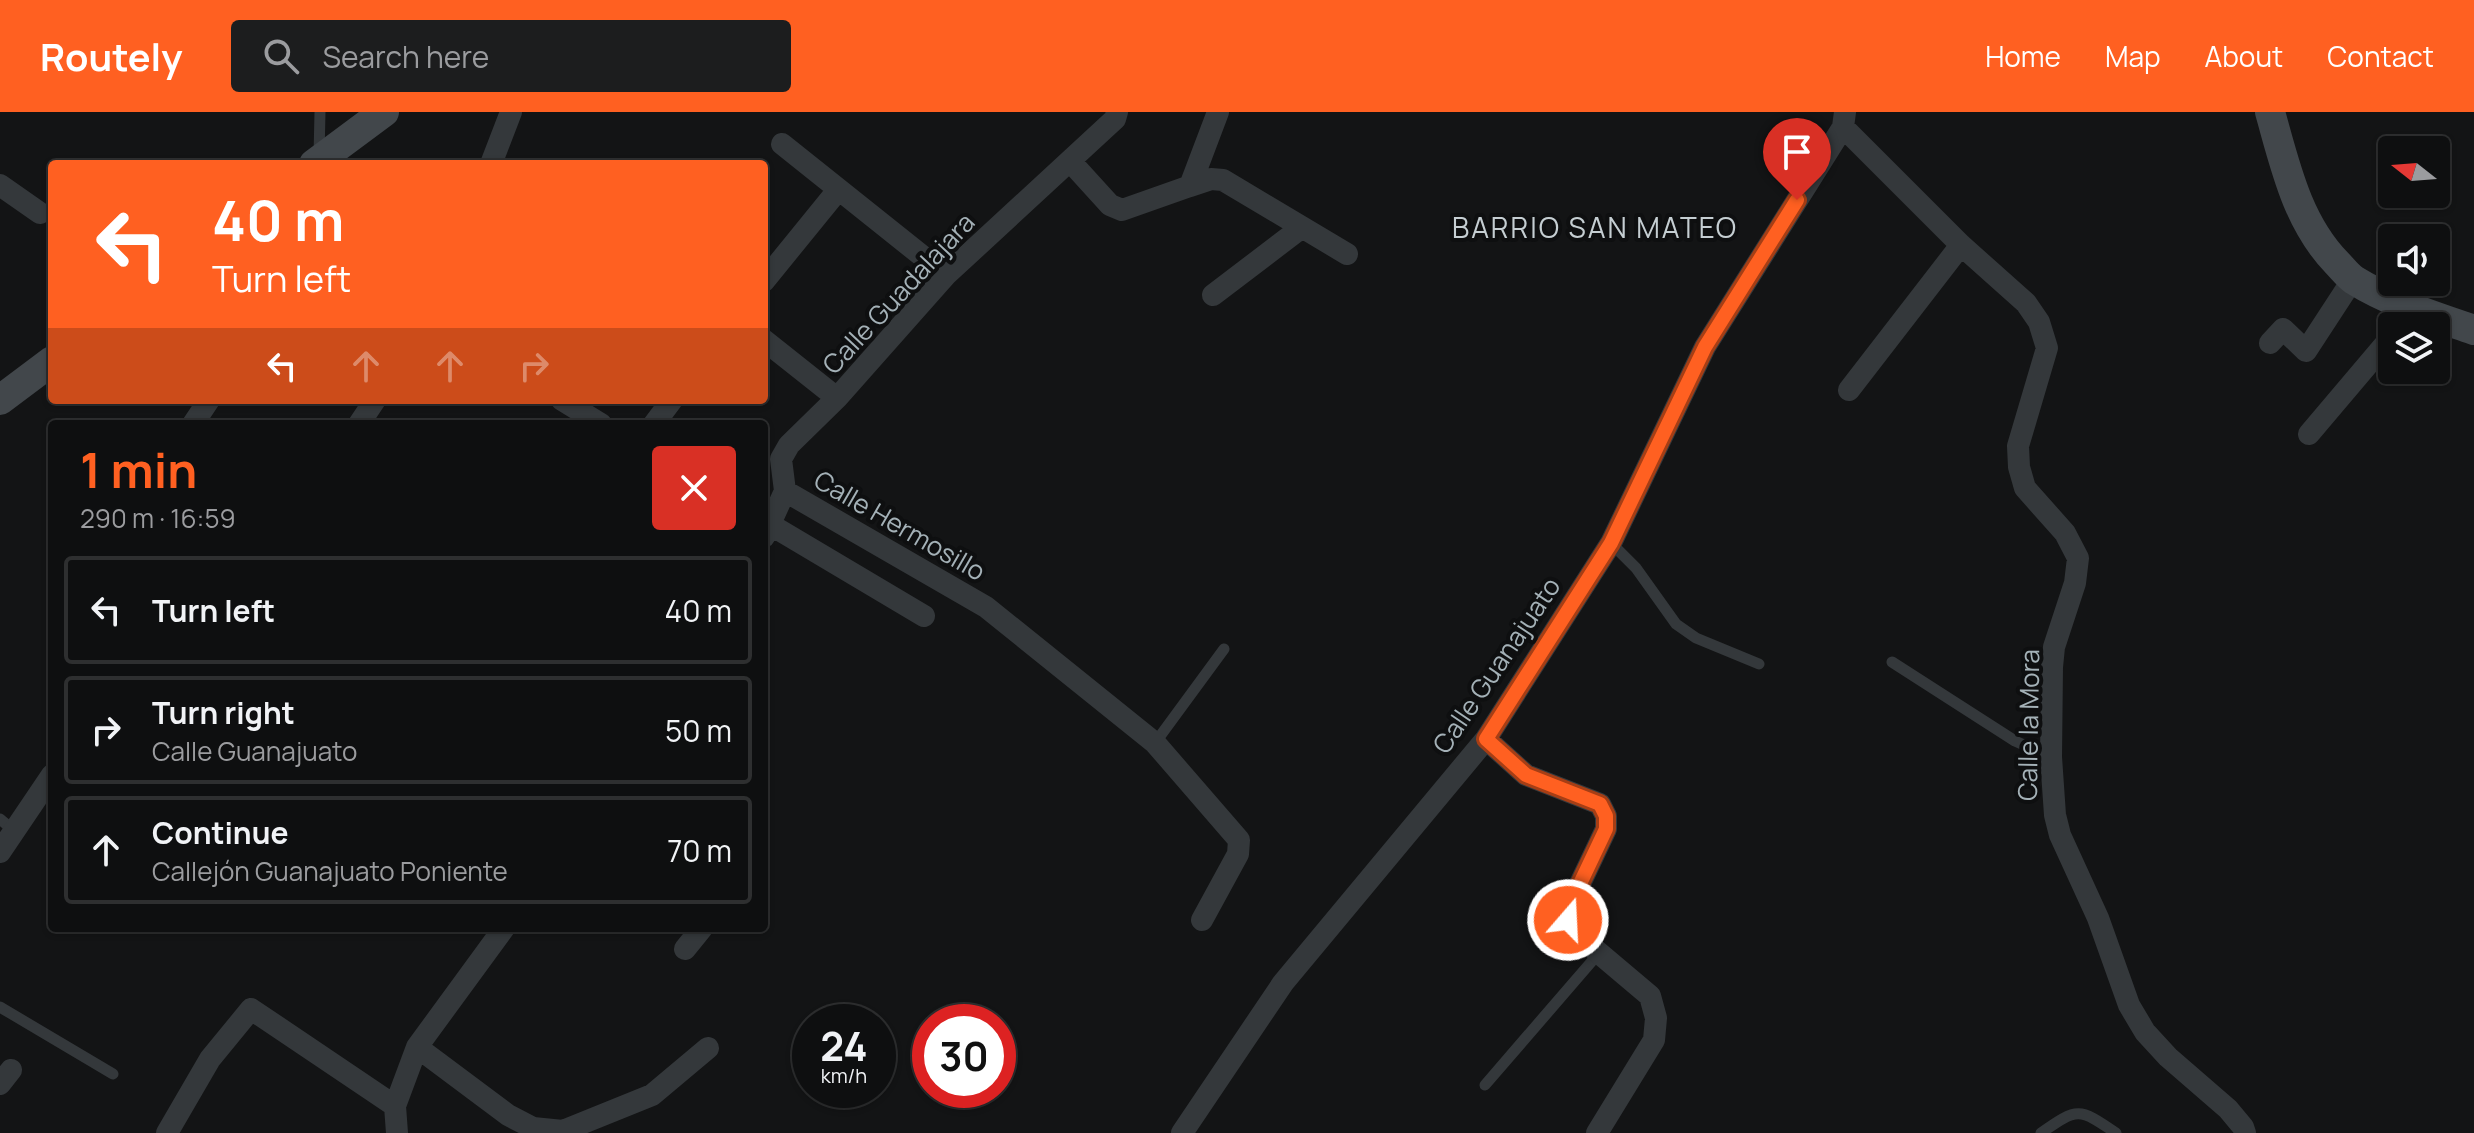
<!DOCTYPE html>
<html lang="en">
<head>
<meta charset="utf-8">
<style>
  body { margin:0; font-family:Manrope,sans-serif; background:#1c1d1e; color:#f1f3f6; height:100vh; display:flex; flex-direction:column; font-size:30px; white-space:nowrap }
  * { box-sizing:border-box; margin:0 }
  p { font-size:26px; color:#9b9c9f }
  .icon { flex:none; width:44px; height:44px; fill:none; stroke:currentColor; stroke-width:2; stroke-linecap:round; stroke-linejoin:round }
  .map { position:relative; flex:1; overflow:hidden }
  .sheet { position:absolute; left:48px; top:308px; width:720px; height:512px; display:flex; flex-direction:column; background:#0e0f10; border-radius:8px; box-shadow:0 2px 6px #0004,0 0 0 2px #2e2f30 }
  .sheet>* { flex:none }
  .hud { position:absolute; left:48px; top:48px; width:720px; height:244px; border-radius:8px; box-shadow:0 2px 6px #0004,0 0 0 2px #2e2f30; background:#ff6021; color:#fff; overflow:hidden }
  .needle { width:52px; rotate:287deg }
  .tools { position:absolute; left:2378px; top:24px; display:grid; gap:16px }
  .tools a { display:grid; place-items:center; width:72px; height:72px; border-radius:8px; background:#0e0f10; box-shadow:0 2px 6px #0004,0 0 0 2px #2e2f30; font-size:40px }
  .speed { position:absolute; left:792px; top:892px; display:flex; gap:16px; font-size:40px; font-weight:700; text-align:center }
  .speed>* { display:grid; place-content:center; width:104px; height:104px; border-radius:50%; background:#0e0f10; box-shadow:0 2px 6px #0004,0 0 0 2px #2e2f30; line-height:1 }
  .speed small { font-size:20px; font-weight:400 }
  .speed .limit { border:12px solid #d22; background:#fff; color:#111 }
  .pin { position:absolute; display:grid; place-items:center; width:68px; height:68px; color:#fff; margin:-82px -34px; border-radius:50% 50% 50% 0; rotate:-45deg; box-shadow:0 0 8px #0007 }
  .pin .icon { rotate:45deg }
  .me { position:absolute; width:88px; margin:-44px; rotate:19deg; stroke-linejoin:round; filter:drop-shadow(0 0 6px #0008) }
  .turn { display:flex; align-items:center; gap:28px; height:168px; padding:0 32px; font-size:36px }
  .turn .icon { width:104px; height:104px; stroke-width:2.5 }
  .turn b { display:block; font-size:56px; line-height:68px }
  .lanes { display:flex; align-items:center; height:76px; padding:0 32px; background:#0003; justify-content:center; gap:40px; direction:ltr }
  .lanes .off { opacity:.35 }
  .round { display:grid; place-items:center; flex:none; width:84px; height:84px; border-radius:8px; background:#1c1d1e }
  .head { display:flex; align-items:center; justify-content:space-between; height:136px; padding:0 32px }
  h1 { font-size:48px; font-weight:700; line-height:60px; color:#ff6021 }
  ul { padding:0; list-style:none }
  li { display:flex; align-items:center; gap:24px; height:108px; margin:0 16px 12px; padding:0 16px; border:4px solid #2e2f30; border-radius:8px }
  li div { flex:1 }
  li b { display:block; font-size:30px }
  li em { font-style:normal }
  header { display:flex; align-items:center; gap:48px; box-sizing:border-box; height:112px; padding:0 40px; background:#ff6021; color:#fff }
  header strong { font-size:38px }
  nav { display:flex; gap:44px; margin-inline-start:auto; font-size:28px }
  .search { width:560px; height:72px; background:#1c1d1e; display:flex; align-items:center; gap:20px; box-sizing:border-box; padding:0 28px; border-radius:8px; color:#9b9c9f; font-size:30px }
  .map>svg:first-child { display:block }
</style>
</head>
<body>
<header>
<strong>Routely</strong>
<div class="search"><svg class="icon" aria-label="search" viewBox="0 0 24 24"><circle cx="10" cy="10" r="6"/><path d="M15 15l6 6"/></svg>Search here</div>
<nav><a>Home</a><a>Map</a><a>About</a><a>Contact</a></nav>
</header>
<div class="map">
<svg width="2474" height="1021" viewBox="0 0 2474 1021">
  <rect width="100%" height="100%" fill="#131415"/>
  <g fill="none" stroke-linecap="round" stroke-linejoin="round">
    <path stroke="#34383b" stroke-width="11" d="M 319,44 L 320,0
      M 1611,431 L 1636,456 L 1676,512 L 1696,526 L 1759,552
      M 1892,550 L 2015,629 L 2051,645
      M 1155,631 L 1224,537
      M 0,707 L 13,718
      M 0,895 L 113,962
      M 1485,973 L 1599,841
      M 2041,1021 C 2078,995 2079,996 2116,1021"/>
    <path stroke="#34383b" stroke-width="22" d="M 1843,15 L 1961,133 L 2026,191 L 2039,210 L 2047,236 L 2018,334 L 2019,355 L 2025,376 L 2065,421 L 2078,446 L 2075,471 L 2054,535 L 2052,555 L 2051,645 L 2055,703 L 2060,723 L 2098,806 L 2129,893 L 2145,920 L 2168,945 L 2228,997 L 2243,1015 L 2245,1021
      M 782,32 L 946,163
      M 1070,49 L 1110,93 L 1122,98 L 1190,74 L 1218,0
      M 491,52 L 511,0
      M 0,73 L 40,101
      M 1190,74 L 1211,67 L 1223,68 L 1347,142
      M 764,169 L 838,78
      M 1213,183 L 1301,116
      M 764,228 L 837,286
      M 2270,231 L 2283,217 L 2306,239 L 2353,167
      M 1849,278 L 1961,133
      M 562,288 L 601,312
      M 193,312 L 209,288
      M 359,312 L 375,288
      M 654,312 L 672,288
      M 2309,322 L 2392,224
      M 785,379 L 986,495 L 1155,631 L 1239,728 L 1238,742 L 1202,808
      M 764,409 L 924,504
      M 764,425 L 785,379 L 781,347 L 789,333 L 837,286 L 946,163 L 1115,7 L 1117,0
      M 1486,627 L 1526,663 L 1600,692 L 1606,704 L 1606,717 L 1568,797 L 1568,808 L 1573,819 L 1650,884 L 1656,906 L 1654,928 L 1597,1021
      M 0,740 L 52,663
      M 685,837 L 702,816
      M 417,935 L 508,1003 L 533,1016 L 563,1019 L 652,983 L 708,936
      M 0,972 L 11,958
      M 167,1021 L 210,947 L 251,897 L 395,994
      M 397,1021 L 395,994 L 417,935 L 504,816
      M 1182,1021 L 1283,871 L 1486,627 L 1611,431 L 1705,235 L 1843,15 L 1845,0"/>
    <path stroke="#42474b" stroke-width="30" d="M 2270,0 C 2285,53 2297,110 2337,151 C 2342,156 2348,164 2354,168 C 2391,191 2434,204 2474,218
      M 314,52 L 384,0
      M 0,288 L 52,249"/>
  </g>
  <g fill="none" stroke-linecap="round" stroke-linejoin="round">
    <defs>
      <path id="route" d="M 1568,808 L 1568,797 L 1606,717 L 1606,704 L 1600,692 L 1526,663 L 1486,627 L 1611,431 L 1705,235 L 1797,88"/>
    </defs>
    <use href="#route" stroke="#a63e15" stroke-width="20"/>
    <use href="#route" stroke="#ff6021" stroke-width="14"/>
  </g>
  <g text-anchor="middle" dominant-baseline="central" stroke-width="8" stroke-linejoin="round" paint-order="stroke">
    <g font-size="26" fill="#a4b1b7" stroke="#0e0f10">
      <text transform="translate(898 181) rotate(-47)">Calle Guadalajara</text>
      <text transform="translate(900 413) rotate(30)">Calle Hermosillo</text>
      <text transform="translate(1496 553) rotate(-56)">Calle Guanajuato</text>
      <text transform="translate(2028 613) rotate(-89)">Calle la Mora</text>
    </g>
    <g font-size="28" letter-spacing="2" fill="#c5ced2" stroke="#0e0f10">
      <text x="1595" y="115">BARRIO SAN MATEO</text>
    </g>
  </g>
</svg>
<div class="tools">
<a><svg class="needle" viewBox="-14 -14 28 28"><path d="M0-13l5 13h-10z" fill="#e53935"/><path d="M0 13l5-13h-10z" fill="#9b9c9f"/></svg></a>
<a><svg class="icon" aria-label="sound" viewBox="0 0 24 24"><path d="M4 9h4l5-4v14l-5-4H4zM17 9q2 3 0 6"/></svg></a>
<a><svg class="icon" aria-label="layers" viewBox="0 0 24 24"><path d="M12 4l9 5-9 5-9-5zM3 14l9 5 9-5"/></svg></a>
</div>
<div class="speed"><div>24<small>km/h</small></div><div class="limit">30</div></div>
<div class="pin" style="left:1797px;top:88px;background:#d93025"><svg class="icon" aria-label="arrive" viewBox="0 0 24 24"><path d="M6 21V4h12l-3 4 3 4H6"/></svg></div>
<svg class="me" style="left:1568px;top:808px" viewBox="-20 -20 40 40"><circle r="17" fill="#ff6021" stroke="#fff" stroke-width="3"/><path d="M0-11L8 9 0 5-8 9z" fill="#fff"/></svg>
<div class="hud">
<div class="turn"><svg class="icon" aria-label="left" viewBox="0 0 24 24"><path d="M17 20v-9H6M10 6l-5 5 5 5"/></svg><div><b>40 m</b>Turn left</div></div>
<div class="lanes"><svg class="icon" aria-label="left" viewBox="0 0 24 24"><path d="M17 20v-9H6M10 6l-5 5 5 5"/></svg><svg class="icon off" aria-label="ahead" viewBox="0 0 24 24"><path d="M12 20V5M6 11l6-6 6 6"/></svg><svg class="icon off" aria-label="ahead" viewBox="0 0 24 24"><path d="M12 20V5M6 11l6-6 6 6"/></svg><svg class="icon off" aria-label="right" viewBox="0 0 24 24"><path d="M7 20v-9h11M14 6l5 5-5 5"/></svg></div>
</div>
<section class="sheet">
<div class="head"><div><h1>1 min</h1><p>290 m · 16:59</p></div><a class="round" style="background:#d93025;color:#fff"><svg class="icon" aria-label="close" viewBox="0 0 24 24"><path d="M6 6l12 12M18 6L6 18"/></svg></a></div>
<ul>
<li><svg class="icon" aria-label="left" viewBox="0 0 24 24"><path d="M17 20v-9H6M10 6l-5 5 5 5"/></svg><div><b>Turn left</b></div><em>40 m</em></li>
<li><svg class="icon" aria-label="right" viewBox="0 0 24 24"><path d="M7 20v-9h11M14 6l5 5-5 5"/></svg><div><b>Turn right</b><p>Calle Guanajuato</p></div><em>50 m</em></li>
<li><svg class="icon" aria-label="ahead" viewBox="0 0 24 24"><path d="M12 20V5M6 11l6-6 6 6"/></svg><div><b>Continue</b><p>Callejón Guanajuato Poniente</p></div><em>70 m</em></li>
</ul>
</section>
</div>
</body>
</html>
